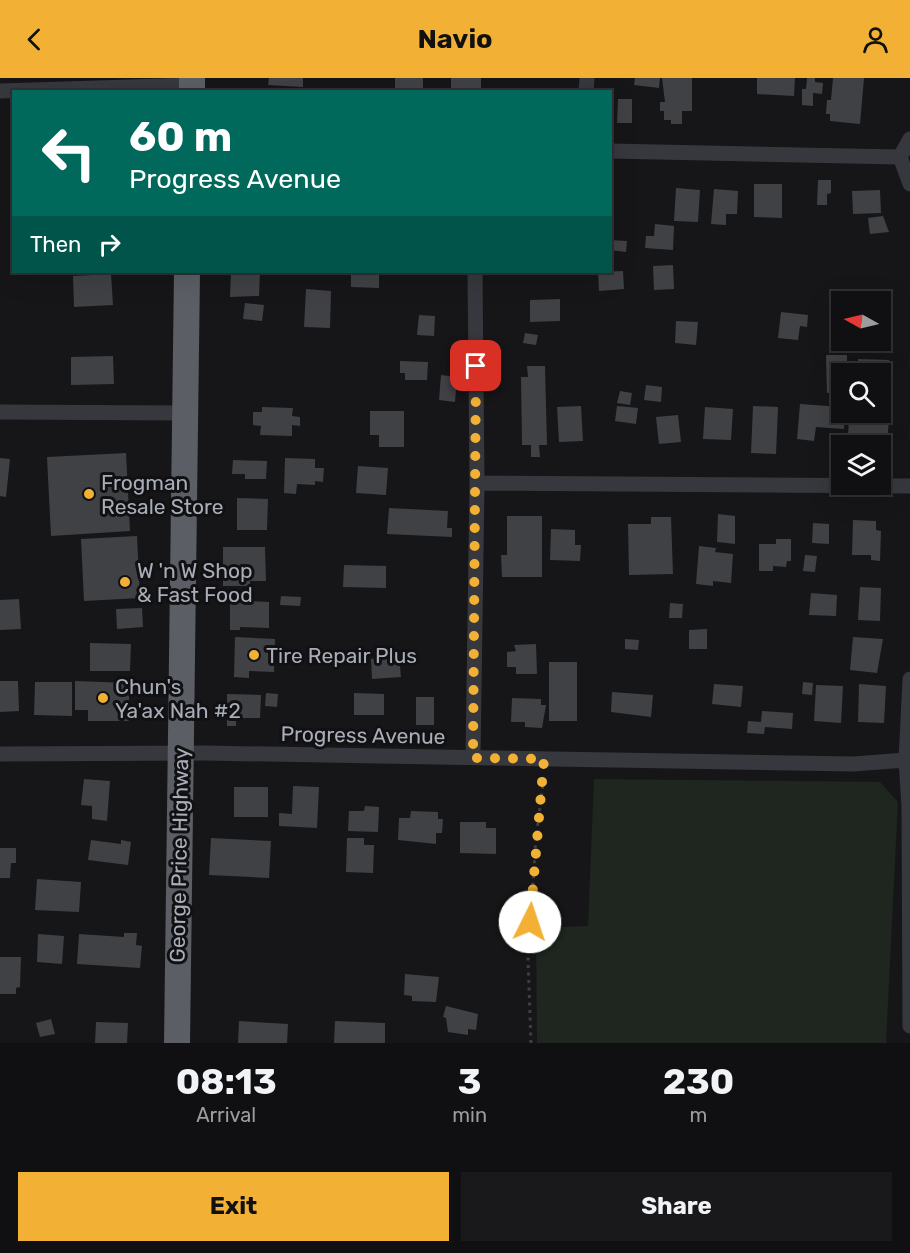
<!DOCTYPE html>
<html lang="en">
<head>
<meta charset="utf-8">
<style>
  body { margin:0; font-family:Rubik,sans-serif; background:#19191b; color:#f1f3f6; height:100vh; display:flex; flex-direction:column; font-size:22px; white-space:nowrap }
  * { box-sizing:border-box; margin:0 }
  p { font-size:20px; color:#9c9d9f }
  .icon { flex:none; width:33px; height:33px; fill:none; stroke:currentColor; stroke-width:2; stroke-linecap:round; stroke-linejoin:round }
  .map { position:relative; height:965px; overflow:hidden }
  .details { display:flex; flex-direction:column; background:#101012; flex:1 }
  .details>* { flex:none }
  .guide { position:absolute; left:12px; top:12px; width:600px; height:183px; border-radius:0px; box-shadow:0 6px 24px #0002,0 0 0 2px #303032; background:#00695c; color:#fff; overflow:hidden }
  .needle { width:39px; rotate:278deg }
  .fabs { position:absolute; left:831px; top:213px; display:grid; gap:12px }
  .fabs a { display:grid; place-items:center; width:60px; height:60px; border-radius:0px; background:#101012; box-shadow:0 6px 24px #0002,0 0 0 2px #303032; font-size:30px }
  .pin { position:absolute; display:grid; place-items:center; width:51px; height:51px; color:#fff; margin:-26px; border-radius:12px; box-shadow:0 3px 9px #0006 }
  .me { position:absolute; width:66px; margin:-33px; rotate:4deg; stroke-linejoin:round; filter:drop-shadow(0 0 4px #0008) }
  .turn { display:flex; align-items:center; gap:21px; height:126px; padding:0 18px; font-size:27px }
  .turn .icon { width:78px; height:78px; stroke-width:2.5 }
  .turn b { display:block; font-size:42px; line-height:51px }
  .then { display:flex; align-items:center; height:57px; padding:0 18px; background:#0003; gap:12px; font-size:22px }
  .eta { display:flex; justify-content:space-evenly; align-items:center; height:102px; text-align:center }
  .eta b { font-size:36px; font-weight:700; line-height:42px }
  .primary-button { display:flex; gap:12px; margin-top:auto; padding:12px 18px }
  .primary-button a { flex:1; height:69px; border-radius:0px; background:#f2b134; color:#111; font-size:24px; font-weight:700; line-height:69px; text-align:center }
  .primary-button a+a { background:#19191b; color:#f1f3f6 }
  header { display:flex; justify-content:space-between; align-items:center; height:78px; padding:0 18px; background:#f2b134; color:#111; font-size:27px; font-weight:700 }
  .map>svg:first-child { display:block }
</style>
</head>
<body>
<header><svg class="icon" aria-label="back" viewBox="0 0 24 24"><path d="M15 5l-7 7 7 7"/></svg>Navio<svg class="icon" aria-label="person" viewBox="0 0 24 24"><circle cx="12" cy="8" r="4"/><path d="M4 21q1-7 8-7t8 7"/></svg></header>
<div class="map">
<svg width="910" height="965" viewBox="0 0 910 965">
  <rect width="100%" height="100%" fill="#161618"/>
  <path fill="#1e261f" d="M 594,701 L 880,704 L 898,724 L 886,965 L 537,965 L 536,850 L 588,848 Z"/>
  <path fill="#404145" d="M 269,0 L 303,0 L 303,9 L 268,7 Z
    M 395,0 L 423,0 L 423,14 L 395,14 Z
    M 451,0 L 481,0 L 481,14 L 451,14 Z
    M 635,0 L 660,0 L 659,10 L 634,7 Z
    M 662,0 L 692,0 L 692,33 L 682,33 L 682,46 L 671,46 L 671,42 L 664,42 L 664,33 L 660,33 L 660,24 L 665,24 Z
    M 757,0 L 795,0 L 794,18 L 757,16 Z
    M 807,0 L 815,0 L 815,4 L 823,5 L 822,16 L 813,15 L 813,28 L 802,27 L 802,11 L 806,11 Z
    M 833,0 L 864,0 L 860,46 L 830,43 L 830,36 L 826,36 L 827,22 L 831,22 Z
    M 618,21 L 632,21 L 632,45 L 617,45 Z
    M 818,102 L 831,102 L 831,115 L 827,116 L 827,127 L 817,127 Z
    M 754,106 L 782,106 L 782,140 L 754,139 Z
    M 676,110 L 700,112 L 698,144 L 674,143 Z
    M 714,111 L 738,113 L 737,136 L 726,136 L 726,147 L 711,146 Z
    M 880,112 L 881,135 L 853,136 L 852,113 Z
    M 883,138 L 889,154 L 870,156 L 868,140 Z
    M 655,146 L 674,148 L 673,172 L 645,170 L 646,158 L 654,158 Z
    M 610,162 L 627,163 L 626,174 L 610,172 Z
    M 673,187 L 674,211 L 654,212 L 653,188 Z
    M 623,193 L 624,211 L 599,213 L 598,194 Z
    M 231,194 L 260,194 L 259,218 L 230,219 Z
    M 351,194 L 379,194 L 379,210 L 351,209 Z
    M 111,196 L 113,227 L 74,229 L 73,198 Z
    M 306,211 L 331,213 L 330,250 L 304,249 Z
    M 560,221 L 560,243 L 530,244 L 530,222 Z
    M 245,225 L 264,227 L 262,243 L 243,241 Z
    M 781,234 L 808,237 L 807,249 L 800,248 L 798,262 L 778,260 Z
    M 419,237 L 435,238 L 434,258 L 417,257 Z
    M 676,243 L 698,244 L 696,267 L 675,265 Z
    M 525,255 L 538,257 L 536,267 L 523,265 Z
    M 826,277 L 847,277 L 847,296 L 842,296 L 842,314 L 827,315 Z
    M 113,278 L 114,306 L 71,307 L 71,279 Z
    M 858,281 L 889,282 L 889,305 L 880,305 L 880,296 L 858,296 Z
    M 400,283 L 428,284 L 427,302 L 405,302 L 405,295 L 400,295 Z
    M 527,288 L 545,288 L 547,367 L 539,367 L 540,379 L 531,379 L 531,367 L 522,367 L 521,299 L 528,299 Z
    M 441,297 L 457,299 L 455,324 L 439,322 Z
    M 646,307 L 662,309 L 661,324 L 644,322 Z
    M 620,313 L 632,315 L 630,327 L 617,325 Z
    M 800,326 L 842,329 L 842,334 L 845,334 L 844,351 L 816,349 L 814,363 L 797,361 Z
    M 581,328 L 583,363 L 559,364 L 557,329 Z
    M 617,328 L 638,330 L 636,346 L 615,343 Z
    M 753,328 L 778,329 L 776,376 L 751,375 Z
    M 262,329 L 293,330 L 292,338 L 300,339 L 300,348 L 292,347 L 292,358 L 260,357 L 261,348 L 253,347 L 253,334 L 262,334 Z
    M 705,329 L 733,331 L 731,362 L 703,361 Z
    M 370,333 L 404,333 L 404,369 L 379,369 L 379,357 L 370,357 Z
    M 847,334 L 877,334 L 877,339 L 889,340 L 886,382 L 880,381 L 880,368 L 847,368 L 849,344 L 846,344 Z
    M 678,337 L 681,364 L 659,366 L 656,339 Z
    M 126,375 L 130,453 L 51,458 L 47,379 Z
    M 0,380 L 10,381 L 6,419 L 0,418 Z
    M 285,380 L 315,381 L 315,390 L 324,390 L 323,404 L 315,403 L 315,407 L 297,406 L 296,416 L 284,415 Z
    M 233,382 L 267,383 L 266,401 L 245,401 L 245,396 L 232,396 Z
    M 358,388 L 388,390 L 386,417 L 356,415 Z
    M 237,420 L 268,421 L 267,452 L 237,452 Z
    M 389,430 L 448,433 L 447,450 L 452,450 L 452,459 L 387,456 Z
    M 718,436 L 735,438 L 735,466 L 717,464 Z
    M 507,438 L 542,438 L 542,499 L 502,499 L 501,477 L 507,477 Z
    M 651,439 L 671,439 L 673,496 L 629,497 L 628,446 L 651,446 Z
    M 853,442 L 876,443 L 876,452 L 881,453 L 880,483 L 871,482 L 871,477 L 852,477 Z
    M 813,445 L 829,446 L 829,466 L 812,465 Z
    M 551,451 L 575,452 L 575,467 L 581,467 L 580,483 L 550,482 Z
    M 137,458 L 140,520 L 84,523 L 81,461 Z
    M 776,461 L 791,461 L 791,483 L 787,483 L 786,489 L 773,488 L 773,493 L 759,493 L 759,466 L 776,466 Z
    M 699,468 L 716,470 L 715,474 L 733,476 L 731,505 L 713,503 L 713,508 L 696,506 Z
    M 223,469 L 265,469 L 266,503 L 250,503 L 250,508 L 223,508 Z
    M 805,477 L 817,478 L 815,494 L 803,493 Z
    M 344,487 L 386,488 L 386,510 L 343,509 Z
    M 860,509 L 881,510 L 880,543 L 858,542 Z
    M 811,515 L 837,517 L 836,538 L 809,537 Z
    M 281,518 L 301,519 L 300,528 L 280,527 Z
    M 19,521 L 21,551 L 0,552 L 0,522 Z
    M 230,522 L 269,524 L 269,550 L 240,549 L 240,552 L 230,552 Z
    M 670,525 L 683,526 L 682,540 L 669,540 Z
    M 142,530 L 143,549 L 117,551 L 116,531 Z
    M 707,551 L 707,571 L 689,571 L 689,552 Z
    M 235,559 L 275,561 L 274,594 L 249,593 L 249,600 L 234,599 Z
    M 853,559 L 883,561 L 877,595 L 850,592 Z
    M 625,561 L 639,562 L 638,572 L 625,571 Z
    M 90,565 L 131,566 L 130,593 L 90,593 Z
    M 536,566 L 537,596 L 516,596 L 516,589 L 507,589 L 507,574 L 516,573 L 514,567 Z
    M 399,579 L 401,599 L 372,601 L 371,581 Z
    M 549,584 L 577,584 L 577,643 L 549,643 Z
    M 0,603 L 18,603 L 19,633 L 0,634 Z
    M 75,603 L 129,605 L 129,643 L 88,643 L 88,632 L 75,632 Z
    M 35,604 L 72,604 L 72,638 L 34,637 Z
    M 803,604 L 813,605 L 812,617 L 802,616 Z
    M 714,606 L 743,608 L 741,629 L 712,626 Z
    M 859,606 L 886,608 L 884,645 L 858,644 Z
    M 816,607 L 843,608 L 841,645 L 814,643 Z
    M 612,614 L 653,617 L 651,639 L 611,634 Z
    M 266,615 L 278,616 L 277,629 L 265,628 Z
    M 354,615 L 384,616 L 384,637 L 354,637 Z
    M 227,616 L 261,617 L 260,640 L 236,640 L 236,648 L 227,648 Z
    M 416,619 L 434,619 L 434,647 L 416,647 Z
    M 512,620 L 541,621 L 541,627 L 546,627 L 542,650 L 525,649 L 525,644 L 511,644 Z
    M 762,633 L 793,635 L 792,651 L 765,649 L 764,656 L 747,655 L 748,643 L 761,644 Z
    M 84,701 L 110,703 L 107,743 L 92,741 L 92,728 L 81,727 Z
    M 293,708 L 319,709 L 317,750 L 279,748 L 279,735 L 292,736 Z
    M 234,709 L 268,709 L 268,739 L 234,739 Z
    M 365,728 L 379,729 L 378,754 L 348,753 L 349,733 L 364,733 Z
    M 411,733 L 438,734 L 438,741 L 443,741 L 442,755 L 436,755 L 436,766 L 398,762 L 399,740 L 410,740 Z
    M 460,744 L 486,744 L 486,750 L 496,750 L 496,776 L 460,775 Z
    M 211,760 L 271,763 L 269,800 L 209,797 Z
    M 347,760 L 364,760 L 364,767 L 374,767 L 373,795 L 346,794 Z
    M 91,762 L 121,766 L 121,762 L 131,764 L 128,787 L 88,782 Z
    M 0,770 L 16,770 L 16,785 L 11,785 L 10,800 L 0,800 Z
    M 37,801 L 81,804 L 79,834 L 35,832 Z
    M 124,855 L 137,855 L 136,867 L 142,868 L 140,890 L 77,886 L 79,856 L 124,859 Z
    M 38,856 L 64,858 L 62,886 L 37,884 Z
    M 0,879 L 21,879 L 20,909 L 16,910 L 16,916 L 0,916 Z
    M 405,896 L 439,899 L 436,924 L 412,923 L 412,918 L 404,917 Z
    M 446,928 L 478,936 L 476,952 L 468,951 L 468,957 L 448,954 L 446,940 L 443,939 Z
    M 51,941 L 55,956 L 40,959 L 36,945 Z
    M 239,943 L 288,946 L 287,965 L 238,965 Z
    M 335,943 L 385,945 L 385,965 L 334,965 Z
    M 96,944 L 128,945 L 127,965 L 95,965 Z"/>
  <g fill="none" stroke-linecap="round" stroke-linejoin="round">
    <path stroke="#3d3f44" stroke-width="3" stroke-dasharray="3 4.5" stroke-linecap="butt" d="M 531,965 L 528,880 L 536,760 L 544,698"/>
    <path stroke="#37383d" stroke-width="15" d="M 0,13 L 192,7
      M 586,14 L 587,0
      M 910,61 L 900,79 L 910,106
      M 610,73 L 900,79
      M 0,334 L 184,335
      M 477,405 L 910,408
      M 910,601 L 906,682 L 909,728 L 910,948
      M 0,676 L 204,675 L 853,686 L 906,682
      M 473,680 L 477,405 L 475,194"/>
    <path stroke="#5b5e65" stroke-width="26" d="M 192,14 L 192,0
      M 177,965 L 187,194"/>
  </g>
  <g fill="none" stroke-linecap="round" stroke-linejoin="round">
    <path stroke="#f2b134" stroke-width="10" stroke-dasharray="0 18" d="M 476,288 L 473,680 L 544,681 L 530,844"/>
  </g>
  <g fill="#f2b134" stroke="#111113" stroke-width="2">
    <circle cx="89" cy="416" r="6"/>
    <circle cx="125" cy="504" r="6"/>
    <circle cx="254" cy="577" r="6"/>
    <circle cx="103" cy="620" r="6"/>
  </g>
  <g text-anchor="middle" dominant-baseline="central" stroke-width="6" stroke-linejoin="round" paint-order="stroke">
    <g font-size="21" fill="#a8adb8" stroke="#111113" text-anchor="start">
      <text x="101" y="404">Frogman<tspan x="101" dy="24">Resale Store</tspan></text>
      <text x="137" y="492">W 'n W Shop<tspan x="137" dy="24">&amp; Fast Food</tspan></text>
      <text x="266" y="577">Tire Repair Plus</text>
      <text x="115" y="608">Chun's<tspan x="115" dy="24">Ya'ax Nah #2</tspan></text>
    </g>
    <g font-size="21" fill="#a8adb8" stroke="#111113">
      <text transform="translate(363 657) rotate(1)">Progress Avenue</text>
      <text transform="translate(179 777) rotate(-89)">George Price Highway</text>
    </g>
  </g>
</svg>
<div class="fabs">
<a><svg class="needle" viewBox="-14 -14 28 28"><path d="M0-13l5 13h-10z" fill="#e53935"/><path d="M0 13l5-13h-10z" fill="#9c9d9f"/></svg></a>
<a><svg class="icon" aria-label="search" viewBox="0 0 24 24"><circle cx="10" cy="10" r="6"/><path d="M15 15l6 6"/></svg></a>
<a><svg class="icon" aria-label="layers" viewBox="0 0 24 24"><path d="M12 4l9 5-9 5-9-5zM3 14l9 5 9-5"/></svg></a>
</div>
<div class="pin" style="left:476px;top:288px;background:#d93025"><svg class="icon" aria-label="arrive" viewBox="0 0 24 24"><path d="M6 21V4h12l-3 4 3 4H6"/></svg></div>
<svg class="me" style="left:530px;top:844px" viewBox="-20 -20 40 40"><circle r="19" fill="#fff"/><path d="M0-13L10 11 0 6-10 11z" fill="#f2b134"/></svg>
<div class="guide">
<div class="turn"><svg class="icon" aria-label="left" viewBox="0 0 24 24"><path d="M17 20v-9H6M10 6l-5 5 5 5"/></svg><div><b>60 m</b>Progress Avenue</div></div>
<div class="then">Then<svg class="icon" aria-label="right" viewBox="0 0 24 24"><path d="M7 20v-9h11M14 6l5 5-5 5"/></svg></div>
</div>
</div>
<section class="details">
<div class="eta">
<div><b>08:13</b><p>Arrival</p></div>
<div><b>3</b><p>min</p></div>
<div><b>230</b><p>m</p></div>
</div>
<div class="primary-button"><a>Exit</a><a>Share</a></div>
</section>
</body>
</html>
